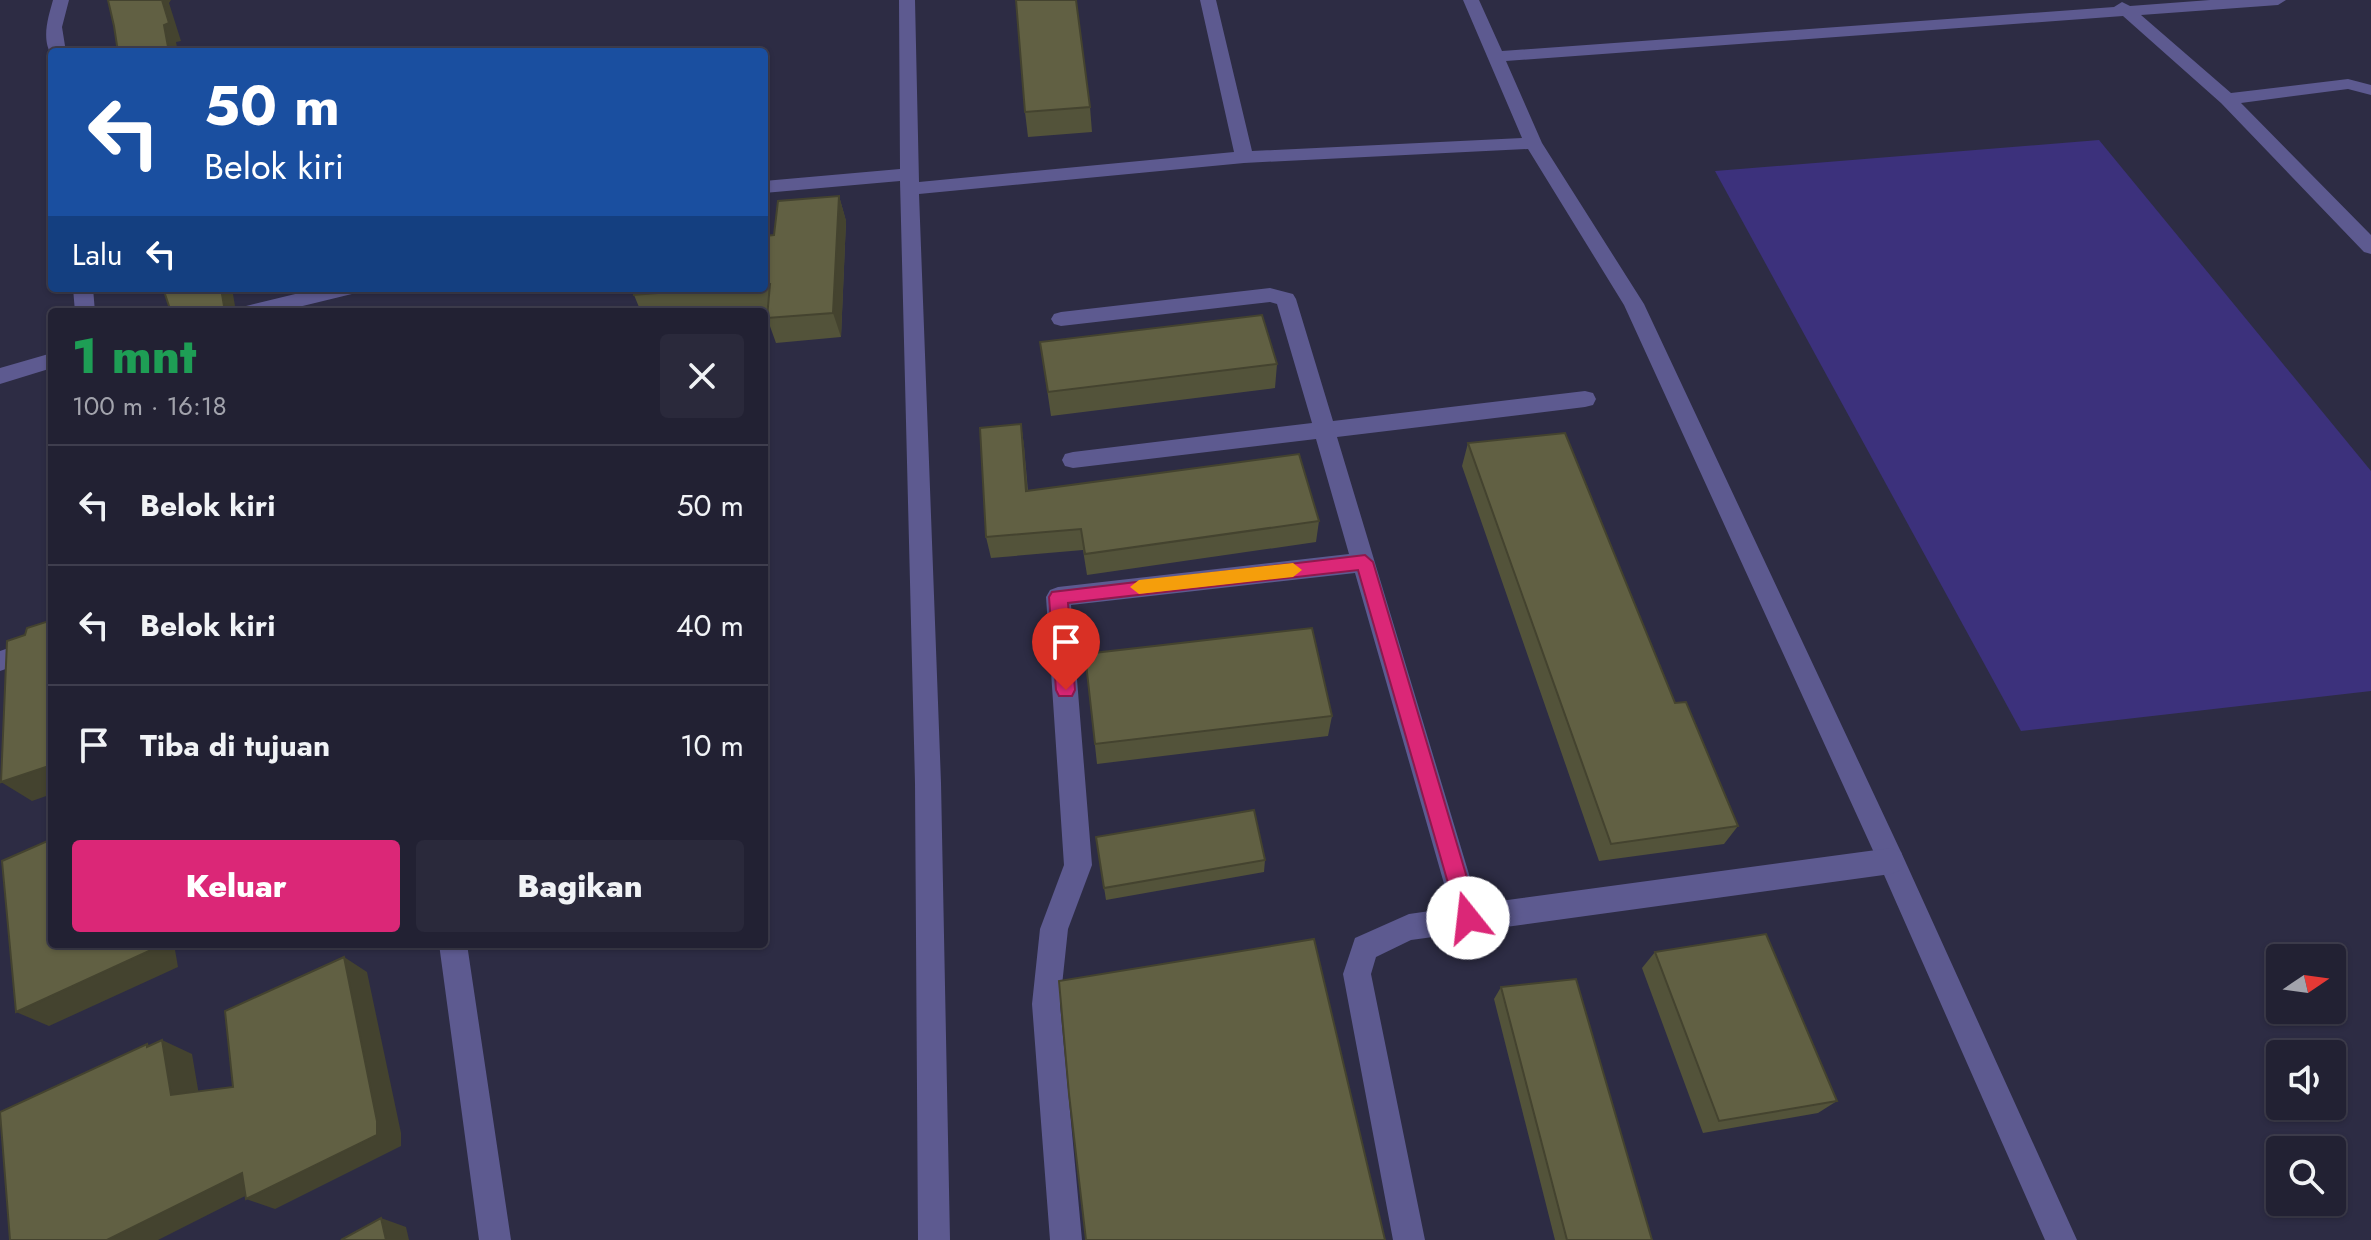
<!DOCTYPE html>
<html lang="id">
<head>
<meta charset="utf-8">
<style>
  body { margin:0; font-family:Jost,sans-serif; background:#2a293b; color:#f1f3f6; height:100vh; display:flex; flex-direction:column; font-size:30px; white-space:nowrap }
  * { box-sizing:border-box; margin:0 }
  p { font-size:26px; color:#a2a3ac }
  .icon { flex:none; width:44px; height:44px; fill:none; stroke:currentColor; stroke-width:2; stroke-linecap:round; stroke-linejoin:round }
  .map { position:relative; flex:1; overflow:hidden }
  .side { position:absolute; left:48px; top:308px; width:720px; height:640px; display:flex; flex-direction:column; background:#222133; border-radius:8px; box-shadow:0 2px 6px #0004,0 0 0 2px #3f3e4e }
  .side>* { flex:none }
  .guide { position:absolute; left:48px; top:48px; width:720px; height:244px; border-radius:8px; box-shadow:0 2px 6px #0004,0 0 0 2px #3f3e4e; background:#1a4fa0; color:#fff; overflow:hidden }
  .needle { width:52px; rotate:77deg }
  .controls { position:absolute; left:2266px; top:944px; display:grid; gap:16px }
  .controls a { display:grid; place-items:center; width:80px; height:80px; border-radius:8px; background:#222133; box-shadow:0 2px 6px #0004,0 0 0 2px #3f3e4e; font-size:40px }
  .pin { position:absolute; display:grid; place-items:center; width:68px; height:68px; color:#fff; margin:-82px -34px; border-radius:50% 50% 50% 0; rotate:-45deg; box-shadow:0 0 8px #0007 }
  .pin .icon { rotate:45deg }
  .me { position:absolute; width:88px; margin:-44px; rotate:344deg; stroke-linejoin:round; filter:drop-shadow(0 0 6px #0008) }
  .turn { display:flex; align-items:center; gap:28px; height:168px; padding:0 24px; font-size:36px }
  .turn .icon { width:104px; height:104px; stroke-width:2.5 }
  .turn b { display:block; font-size:56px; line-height:68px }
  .then { display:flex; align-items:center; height:76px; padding:0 24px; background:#0003; gap:16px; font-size:30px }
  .round { display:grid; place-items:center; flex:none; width:84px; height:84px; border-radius:8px; background:#2a293b }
  .headline { display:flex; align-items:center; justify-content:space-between; height:136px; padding:0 24px }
  h1 { font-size:48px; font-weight:800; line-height:60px; color:#1e9e55 }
  .action { display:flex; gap:16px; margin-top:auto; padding:16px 24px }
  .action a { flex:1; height:92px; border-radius:8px; background:#db2777; color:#fff; font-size:32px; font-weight:800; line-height:92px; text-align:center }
  .action a+a { background:#2a293b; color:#f1f3f6 }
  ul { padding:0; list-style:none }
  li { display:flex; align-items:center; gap:24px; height:120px; padding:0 24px; border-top:2px solid #3f3e4e }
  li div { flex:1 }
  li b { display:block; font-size:30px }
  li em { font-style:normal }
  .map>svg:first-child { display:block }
</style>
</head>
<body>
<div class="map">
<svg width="2371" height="1240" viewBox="0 0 2371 1240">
  <rect width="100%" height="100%" fill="#2d2c44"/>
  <path fill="#3c317c" d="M 2099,140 L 2371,471 L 2371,691 L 2021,731 L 1715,171 Z"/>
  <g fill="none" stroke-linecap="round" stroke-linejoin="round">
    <path fill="#5d5a90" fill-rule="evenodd" d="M 53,0 L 69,0 L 62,27 L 66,52 L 52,52 L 52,56 C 41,39 48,18 53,0 Z
      M 899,0 L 915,0 L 919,182 L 1234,152 L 1200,0 L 1216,0 L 1252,151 L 1522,138 L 1463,0 L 1479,0 L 1502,51 L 2114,7 L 2122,2 L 2130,6 L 2210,0 L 2286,0 L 2278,5 L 2141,15 L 2231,93 L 2348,79 L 2371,85 L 2371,95 L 2348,89 L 2241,103 L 2371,235 L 2371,254 L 2364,252 L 2221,103 L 2123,16 L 1506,61 L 1542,143 L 1644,304 L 1901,852 L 2077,1240 L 2045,1240 L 1881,868 L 1624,305 L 1528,149 L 1244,163 L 919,194 L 941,783 L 950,1240 L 918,1240 L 915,783 L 900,181 L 764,193 L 764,181 L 900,169 Z
      M 73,288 L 93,288 L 95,312 L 75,312 Z
      M 320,288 L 359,288 L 356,293 L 278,312 L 239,312 L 242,307 Z
      M 52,353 L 52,368 L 0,384 L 0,368 Z
      M 52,633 L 52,653 L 0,671 L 0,651 Z
      M 439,944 L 467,944 L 511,1240 L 479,1240 Z"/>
    <path fill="#5d5a90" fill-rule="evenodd" d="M 1270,288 L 1293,294 L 1296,299 L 1333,421 L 1585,391 L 1593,393 L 1596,399 L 1593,405 L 1585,407 L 1337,437 L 1478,904 L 1891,848 L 1901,852 L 1904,861 L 1901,870 L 1891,874 L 1411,940 L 1376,957 L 1371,974 L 1425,1240 L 1393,1240 L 1343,974 L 1355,938 L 1409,914 L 1451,908 L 1355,573 L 1071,605 L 1092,865 L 1068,929 L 1060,1004 L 1082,1240 L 1050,1240 L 1032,1004 L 1040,929 L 1064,865 L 1046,597 L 1050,590 L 1058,587 L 1349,554 L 1316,439 L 1073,468 L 1065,466 L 1062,460 L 1065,454 L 1073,452 L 1312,423 L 1277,304 L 1270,302 L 1061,326 L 1054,324 L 1051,319 L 1054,314 L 1061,312 Z"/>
  </g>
  <path fill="#53533a" d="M 1090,107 L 1092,132 L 1028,137 L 1025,112 Z
    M 839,196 L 846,221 L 841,337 L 776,343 L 767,318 L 768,309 L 733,312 L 641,312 L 634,295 L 635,288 L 764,288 L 764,236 L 774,235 Z
    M 1040,342 L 1277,364 L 1275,388 L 1051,416 Z
    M 1021,424 L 1024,446 L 1028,491 L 1319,521 L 1316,542 L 1087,575 L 1083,550 L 991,558 L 986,537 Z
    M 1468,443 L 1675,703 L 1738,826 L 1724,844 L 1599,861 L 1462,466 Z
    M 1085,654 L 1332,716 L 1328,736 L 1097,764 Z
    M 1096,837 L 1265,860 L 1264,872 L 1106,900 Z
    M 1655,952 L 1837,1101 L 1818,1113 L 1703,1133 L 1642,968 Z
    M 1501,987 L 1652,1240 L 1555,1240 L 1494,999 Z"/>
  <path fill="#44432f" d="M 162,0 L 171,0 L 169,3 L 181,41 L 176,42 L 178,52 L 169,52 L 164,25 Z
    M 839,196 L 846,221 L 841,337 L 833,313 Z
    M 221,288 L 232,288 L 236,312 L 225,312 Z
    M 1021,424 L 1024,446 L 1029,513 L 1026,491 Z
    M 52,765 L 52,794 L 32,801 L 1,782 Z
    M 148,944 L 174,944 L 178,967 L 49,1026 L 16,1012 Z
    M 344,957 L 367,972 L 401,1133 L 401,1146 L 275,1209 L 246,1199 Z
    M 162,1040 L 192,1054 L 201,1107 L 171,1095 L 147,1047 L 147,1044 L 164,1051 Z
    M 242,1173 L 271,1183 L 158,1240 L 107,1240 Z
    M 381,1218 L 406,1227 L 409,1240 L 386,1240 Z"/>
  <path fill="#616043" stroke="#44432f" stroke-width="2" d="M 108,0 L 162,0 L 169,23 L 164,25 L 169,52 L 118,52 L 114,26 Z
    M 1016,0 L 1076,0 L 1090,107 L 1025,112 Z
    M 839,196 L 833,313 L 767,318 L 770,284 L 764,284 L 764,236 L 774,235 L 778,201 Z
    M 163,288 L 221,288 L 225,312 L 171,312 Z
    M 635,288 L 719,288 L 634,295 Z
    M 1262,315 L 1277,364 L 1048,392 L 1040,342 Z
    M 1021,424 L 1026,491 L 1299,454 L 1319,521 L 1085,554 L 1081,529 L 986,537 L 980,428 Z
    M 1565,433 L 1675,703 L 1686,702 L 1738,826 L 1611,844 L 1468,443 Z
    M 52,620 L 52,765 L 1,782 L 7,641 L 25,635 L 27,628 Z
    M 1312,628 L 1332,716 L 1095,744 L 1085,654 Z
    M 1254,810 L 1265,860 L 1104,888 L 1096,837 Z
    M 52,839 L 52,944 L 148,944 L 149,951 L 16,1012 L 2,861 Z
    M 1766,934 L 1837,1101 L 1719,1121 L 1655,952 Z
    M 1314,939 L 1385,1240 L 1086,1240 L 1069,1094 L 1059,981 Z
    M 344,957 L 377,1121 L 377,1135 L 246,1199 L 242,1173 L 107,1240 L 10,1240 L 0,1112 L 147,1044 L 147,1047 L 162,1040 L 171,1095 L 233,1087 L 225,1011 Z
    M 1576,979 L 1652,1240 L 1567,1240 L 1501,987 Z
    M 381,1218 L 386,1240 L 341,1240 Z"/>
  <path fill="#db2777" stroke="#8e194d" stroke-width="2" d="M 1365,555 L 1373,562 L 1479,918 L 1476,925 L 1468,928 L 1461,925 L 1458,918 L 1358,570 L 1068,603 L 1075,690 L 1072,696 L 1059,696 L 1056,690 L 1049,597 L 1052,592 Z"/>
  <path fill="#f59e0b" d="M 1293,563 L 1302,570 L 1293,577 L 1139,594 L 1130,587 L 1139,580 Z"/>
</svg>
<div class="controls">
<a><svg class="needle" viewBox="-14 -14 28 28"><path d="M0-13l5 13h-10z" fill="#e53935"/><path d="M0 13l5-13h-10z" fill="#a2a3ac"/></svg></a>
<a><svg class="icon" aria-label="sound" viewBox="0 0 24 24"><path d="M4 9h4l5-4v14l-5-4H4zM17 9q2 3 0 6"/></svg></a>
<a><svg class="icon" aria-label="search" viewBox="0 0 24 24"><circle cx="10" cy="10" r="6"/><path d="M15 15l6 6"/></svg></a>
</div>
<div class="pin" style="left:1066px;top:690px;background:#d93025"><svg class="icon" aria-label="arrive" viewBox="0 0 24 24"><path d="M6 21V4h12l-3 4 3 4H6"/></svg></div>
<svg class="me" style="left:1468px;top:918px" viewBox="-20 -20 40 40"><circle r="19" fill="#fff"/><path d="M0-13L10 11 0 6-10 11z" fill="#db2777"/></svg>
<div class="guide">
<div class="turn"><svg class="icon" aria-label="left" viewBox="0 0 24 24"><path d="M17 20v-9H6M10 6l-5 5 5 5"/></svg><div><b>50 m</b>Belok kiri</div></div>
<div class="then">Lalu<svg class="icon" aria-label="left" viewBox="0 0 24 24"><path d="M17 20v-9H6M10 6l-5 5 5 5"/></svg></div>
</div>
<section class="side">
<div class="headline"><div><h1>1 mnt</h1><p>100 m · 16:18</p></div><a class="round"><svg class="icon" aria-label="close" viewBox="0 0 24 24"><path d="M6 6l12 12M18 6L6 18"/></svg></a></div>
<ul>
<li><svg class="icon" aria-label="left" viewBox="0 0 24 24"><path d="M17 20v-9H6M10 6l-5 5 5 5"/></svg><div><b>Belok kiri</b></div><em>50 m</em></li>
<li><svg class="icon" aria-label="left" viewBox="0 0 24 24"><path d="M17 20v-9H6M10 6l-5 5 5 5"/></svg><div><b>Belok kiri</b></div><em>40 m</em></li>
<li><svg class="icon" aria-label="arrive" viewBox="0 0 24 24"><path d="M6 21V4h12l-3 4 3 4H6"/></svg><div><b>Tiba di tujuan</b></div><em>10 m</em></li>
</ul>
<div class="action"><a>Keluar</a><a>Bagikan</a></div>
</section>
</div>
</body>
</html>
